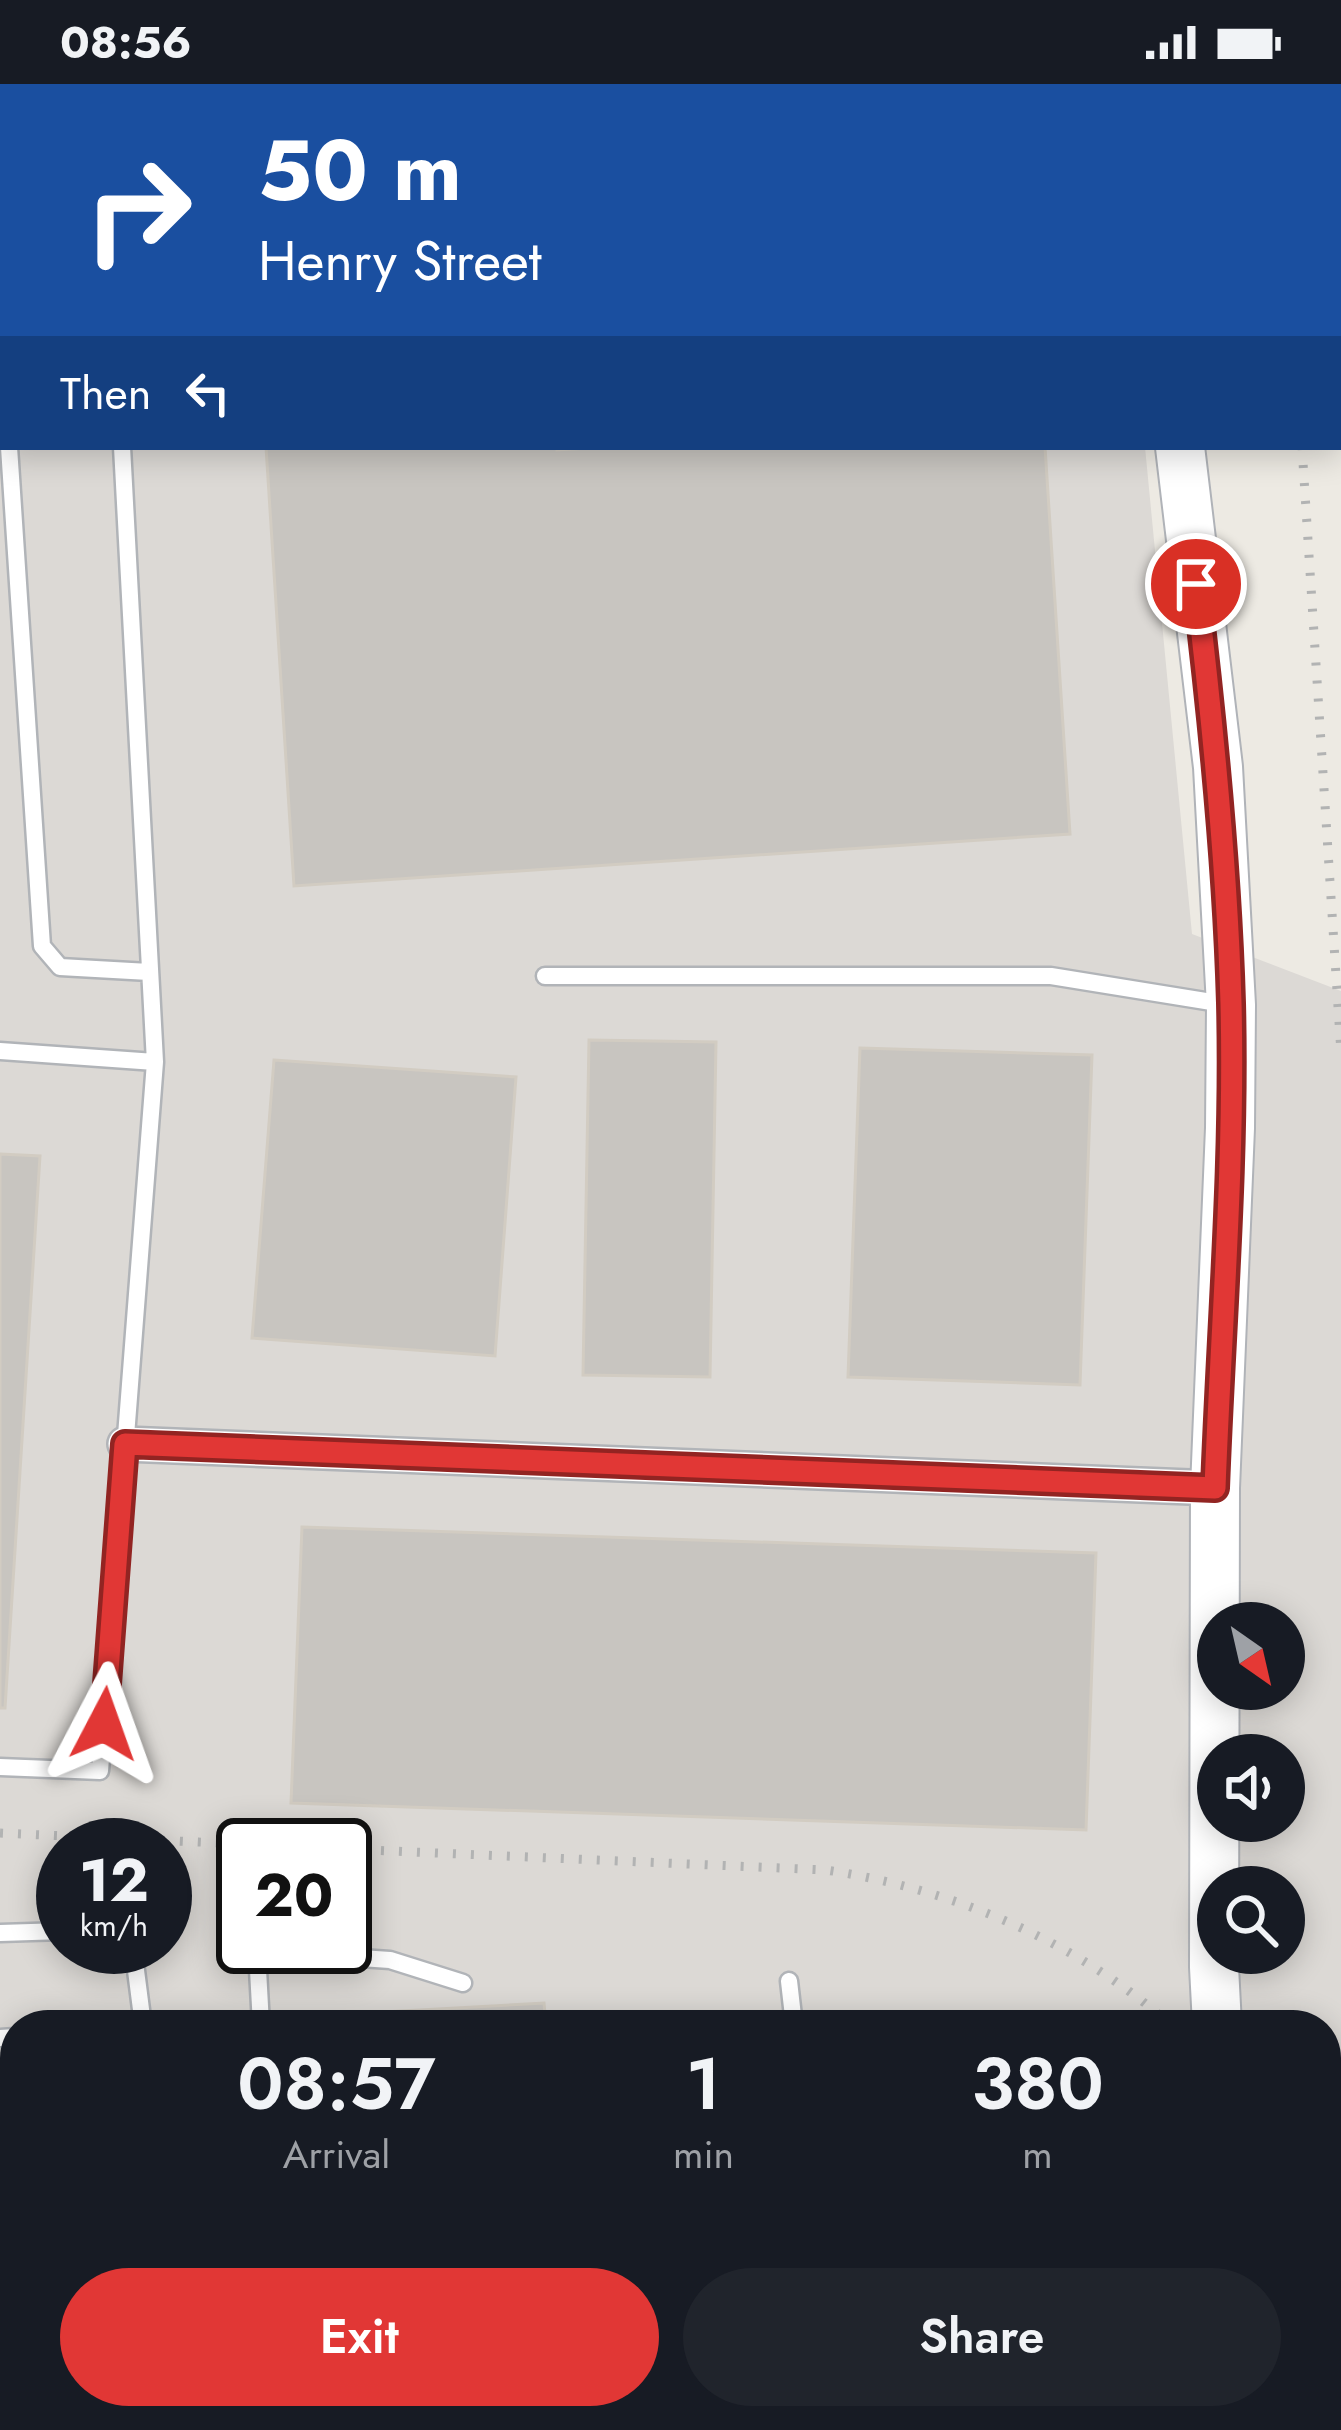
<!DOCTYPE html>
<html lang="en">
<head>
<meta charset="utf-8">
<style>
  body { margin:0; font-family:Jost,sans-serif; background:#20242c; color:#f1f3f6; height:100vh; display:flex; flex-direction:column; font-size:45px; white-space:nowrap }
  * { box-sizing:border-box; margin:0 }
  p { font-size:39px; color:#9ea1a6 }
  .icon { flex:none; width:66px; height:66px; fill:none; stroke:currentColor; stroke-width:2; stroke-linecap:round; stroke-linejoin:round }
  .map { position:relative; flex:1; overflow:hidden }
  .panel { position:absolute; left:0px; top:1926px; width:1341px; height:420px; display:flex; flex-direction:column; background:#171b24; border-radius:48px 48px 0 0; box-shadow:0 6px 30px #0003 }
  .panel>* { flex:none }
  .guide { position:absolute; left:0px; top:0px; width:1341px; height:366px; box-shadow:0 6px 30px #0003; background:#1a4fa0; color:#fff; overflow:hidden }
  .needle { width:78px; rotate:146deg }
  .buttons { position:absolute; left:1197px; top:1518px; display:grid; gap:24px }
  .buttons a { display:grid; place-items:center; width:108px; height:108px; border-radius:50%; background:#171b24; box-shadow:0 6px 30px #0003; font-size:60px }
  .speed { position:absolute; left:36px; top:1734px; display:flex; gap:24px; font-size:60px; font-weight:700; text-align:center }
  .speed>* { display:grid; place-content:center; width:156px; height:156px; border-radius:50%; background:#171b24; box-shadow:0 6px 30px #0003; line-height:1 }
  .speed small { font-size:30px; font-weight:400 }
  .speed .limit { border:6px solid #111; border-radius:18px; background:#fff; color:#111 }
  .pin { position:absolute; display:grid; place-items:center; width:102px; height:102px; color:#fff; margin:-51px; border:6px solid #fff; border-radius:50%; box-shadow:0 3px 12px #0007 }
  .me { position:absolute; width:132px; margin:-66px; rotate:4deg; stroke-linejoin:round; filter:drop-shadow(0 0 9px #0008) }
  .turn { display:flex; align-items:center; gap:42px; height:252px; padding:0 60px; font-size:54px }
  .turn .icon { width:156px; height:156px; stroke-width:2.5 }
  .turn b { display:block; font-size:84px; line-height:102px }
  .then { display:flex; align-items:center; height:114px; padding:0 60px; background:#0003; gap:24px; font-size:45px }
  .eta { display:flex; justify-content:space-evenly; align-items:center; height:204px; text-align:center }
  .eta b { font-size:72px; font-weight:600; line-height:84px }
  .primary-button { display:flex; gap:24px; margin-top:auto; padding:24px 60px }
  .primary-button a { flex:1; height:138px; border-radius:72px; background:#e13735; color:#fff; font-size:48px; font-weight:600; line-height:138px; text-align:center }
  .primary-button a+a { background:#20242c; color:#f1f3f6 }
  .status { display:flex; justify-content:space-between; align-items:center; height:84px; padding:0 60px; background:#171b24; direction:ltr }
  .status svg { height:33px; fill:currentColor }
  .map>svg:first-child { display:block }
</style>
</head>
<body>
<div class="status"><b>08:56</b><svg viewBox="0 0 49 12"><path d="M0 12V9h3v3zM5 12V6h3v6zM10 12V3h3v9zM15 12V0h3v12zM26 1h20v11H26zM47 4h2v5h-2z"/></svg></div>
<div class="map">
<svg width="1341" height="2346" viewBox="0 0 1341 2346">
  <rect width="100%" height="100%" fill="#edeae3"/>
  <path fill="#dcd9d5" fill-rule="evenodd" d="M 0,0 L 176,0 L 3,3 L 3,363 L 1145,363 L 1192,850 L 1341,907 L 1341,2346 L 0,2346 ZM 1218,1539 L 1284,1539 L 1284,1605 L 1218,1605 ZM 1218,1671 L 1284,1671 L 1284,1737 L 1218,1737 ZM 63,1761 L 165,1761 L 165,1863 L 63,1863 ZM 243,1761 L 345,1761 L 345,1863 L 243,1863 ZM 1218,1803 L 1284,1803 L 1284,1869 L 1218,1869 ZM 15,1941 L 1326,1941 L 1326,2331 L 15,2331 Z"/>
  <path fill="#c8c5c0" stroke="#d2ccc2" stroke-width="3" d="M 266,363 L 557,363 L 557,366 L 607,363 L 1045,363 L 1070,750 L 294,802 Z
    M 589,956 L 716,958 L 710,1293 L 583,1291 Z
    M 860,964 L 1092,971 L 1080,1301 L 848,1293 Z
    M 274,976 L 516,993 L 495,1272 L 252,1254 Z
    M 0,1070 L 40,1072 L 5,1624 L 0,1624 Z
    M 302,1443 L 1096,1469 L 1086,1746 L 291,1719 Z
    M 544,1919 L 546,1941 L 386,1941 L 385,1928 Z
    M 15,2026 L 15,2331 L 146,2331 L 147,2346 L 0,2346 L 0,2027 Z
    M 360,2331 L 565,2331 L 566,2346 L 361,2346 Z
    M 606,2331 L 783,2331 L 784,2346 L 607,2346 Z
    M 882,2331 L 1109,2331 L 1110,2346 L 883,2346 Z"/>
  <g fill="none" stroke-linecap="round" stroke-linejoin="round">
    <defs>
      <path id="lane" d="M 100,0 L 100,3
        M 0,210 L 3,258
        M 9,363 L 42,862 L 60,883 L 149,888
        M 545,892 L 1051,892 L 1224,920
        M 0,967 L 155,978
        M 0,1683 L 100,1687 L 155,978 L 122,363
        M 0,1849 L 63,1847
        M 133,1863 L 143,1941
        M 789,1897 L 794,1941
        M 261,1941 L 257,1867 L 390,1876 L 463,1899
        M 0,1954 L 15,1953
        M 166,2331 L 167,2346
        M 285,2331 L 286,2346
        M 837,2331 L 838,2346"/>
      <path id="street" d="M 125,1360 L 1215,1404"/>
      <path id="secondary" d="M 1156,0 L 1156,3
        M 1180,363 L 1218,683 L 1231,921 L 1230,1044 L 1215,1404 L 1214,1883 L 1217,1941
        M 1241,2331 L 1242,2346"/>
      <path id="highway" d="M 569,0 L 583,3
        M 753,0 L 763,3
        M 1313,0 L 1320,3"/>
    </defs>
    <use href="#lane" stroke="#b1b4b8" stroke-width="21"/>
    <use href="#street" stroke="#b1b4b8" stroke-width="38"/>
    <use href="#secondary" stroke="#b0b3b8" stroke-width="52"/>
    <use href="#highway" stroke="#e6920a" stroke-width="64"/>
    <path stroke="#9ac4a4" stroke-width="8" stroke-dasharray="12 6" stroke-linecap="butt" d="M 1241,0 L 1241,3"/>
    <use href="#lane" stroke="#fff" stroke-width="16"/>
    <use href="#street" stroke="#fff" stroke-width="33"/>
    <use href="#secondary" stroke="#fff" stroke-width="48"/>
    <use href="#highway" stroke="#f8d68f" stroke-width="60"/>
    <path stroke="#b2b3b3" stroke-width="9" stroke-dasharray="3 15" stroke-linecap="butt" d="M 1279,0 L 1279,3
      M 1302,363 L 1341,969
      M 0,1749 L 264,1761
      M 345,1765 L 826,1786 C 952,1805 1075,1856 1171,1941
      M 1326,2124 L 1341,2152"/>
  </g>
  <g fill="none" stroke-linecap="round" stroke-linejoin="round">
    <defs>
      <path id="route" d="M 104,1640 L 125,1360 L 1215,1404 C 1221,1243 1235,1081 1231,919 C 1227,779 1213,640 1196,500"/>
    </defs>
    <use href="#route" stroke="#922422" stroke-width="30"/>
    <use href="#route" stroke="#e13735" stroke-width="21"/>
  </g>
</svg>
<div class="buttons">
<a><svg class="needle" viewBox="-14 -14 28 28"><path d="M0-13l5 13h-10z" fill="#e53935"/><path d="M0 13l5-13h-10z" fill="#9ea1a6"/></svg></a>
<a><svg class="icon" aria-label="sound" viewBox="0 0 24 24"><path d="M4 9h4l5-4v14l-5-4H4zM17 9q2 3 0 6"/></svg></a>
<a><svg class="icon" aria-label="search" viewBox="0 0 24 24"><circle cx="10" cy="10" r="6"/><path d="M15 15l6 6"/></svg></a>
</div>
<div class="speed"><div>12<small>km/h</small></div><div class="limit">20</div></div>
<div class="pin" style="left:1196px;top:500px;background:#d93025"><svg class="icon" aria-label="arrive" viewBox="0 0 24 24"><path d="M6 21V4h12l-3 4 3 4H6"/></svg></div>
<svg class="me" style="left:104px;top:1640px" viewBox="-20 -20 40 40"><path d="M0-17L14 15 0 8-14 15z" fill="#e13735" stroke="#fff" stroke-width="4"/></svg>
<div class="guide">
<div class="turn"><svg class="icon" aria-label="right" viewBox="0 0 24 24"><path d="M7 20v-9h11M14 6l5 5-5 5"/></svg><div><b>50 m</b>Henry Street</div></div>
<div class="then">Then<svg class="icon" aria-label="left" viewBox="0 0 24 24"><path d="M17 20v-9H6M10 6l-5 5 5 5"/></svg></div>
</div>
<section class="panel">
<div class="eta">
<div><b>08:57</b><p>Arrival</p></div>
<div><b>1</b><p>min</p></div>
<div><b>380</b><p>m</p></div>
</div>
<div class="primary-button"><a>Exit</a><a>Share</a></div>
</section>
</div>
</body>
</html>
